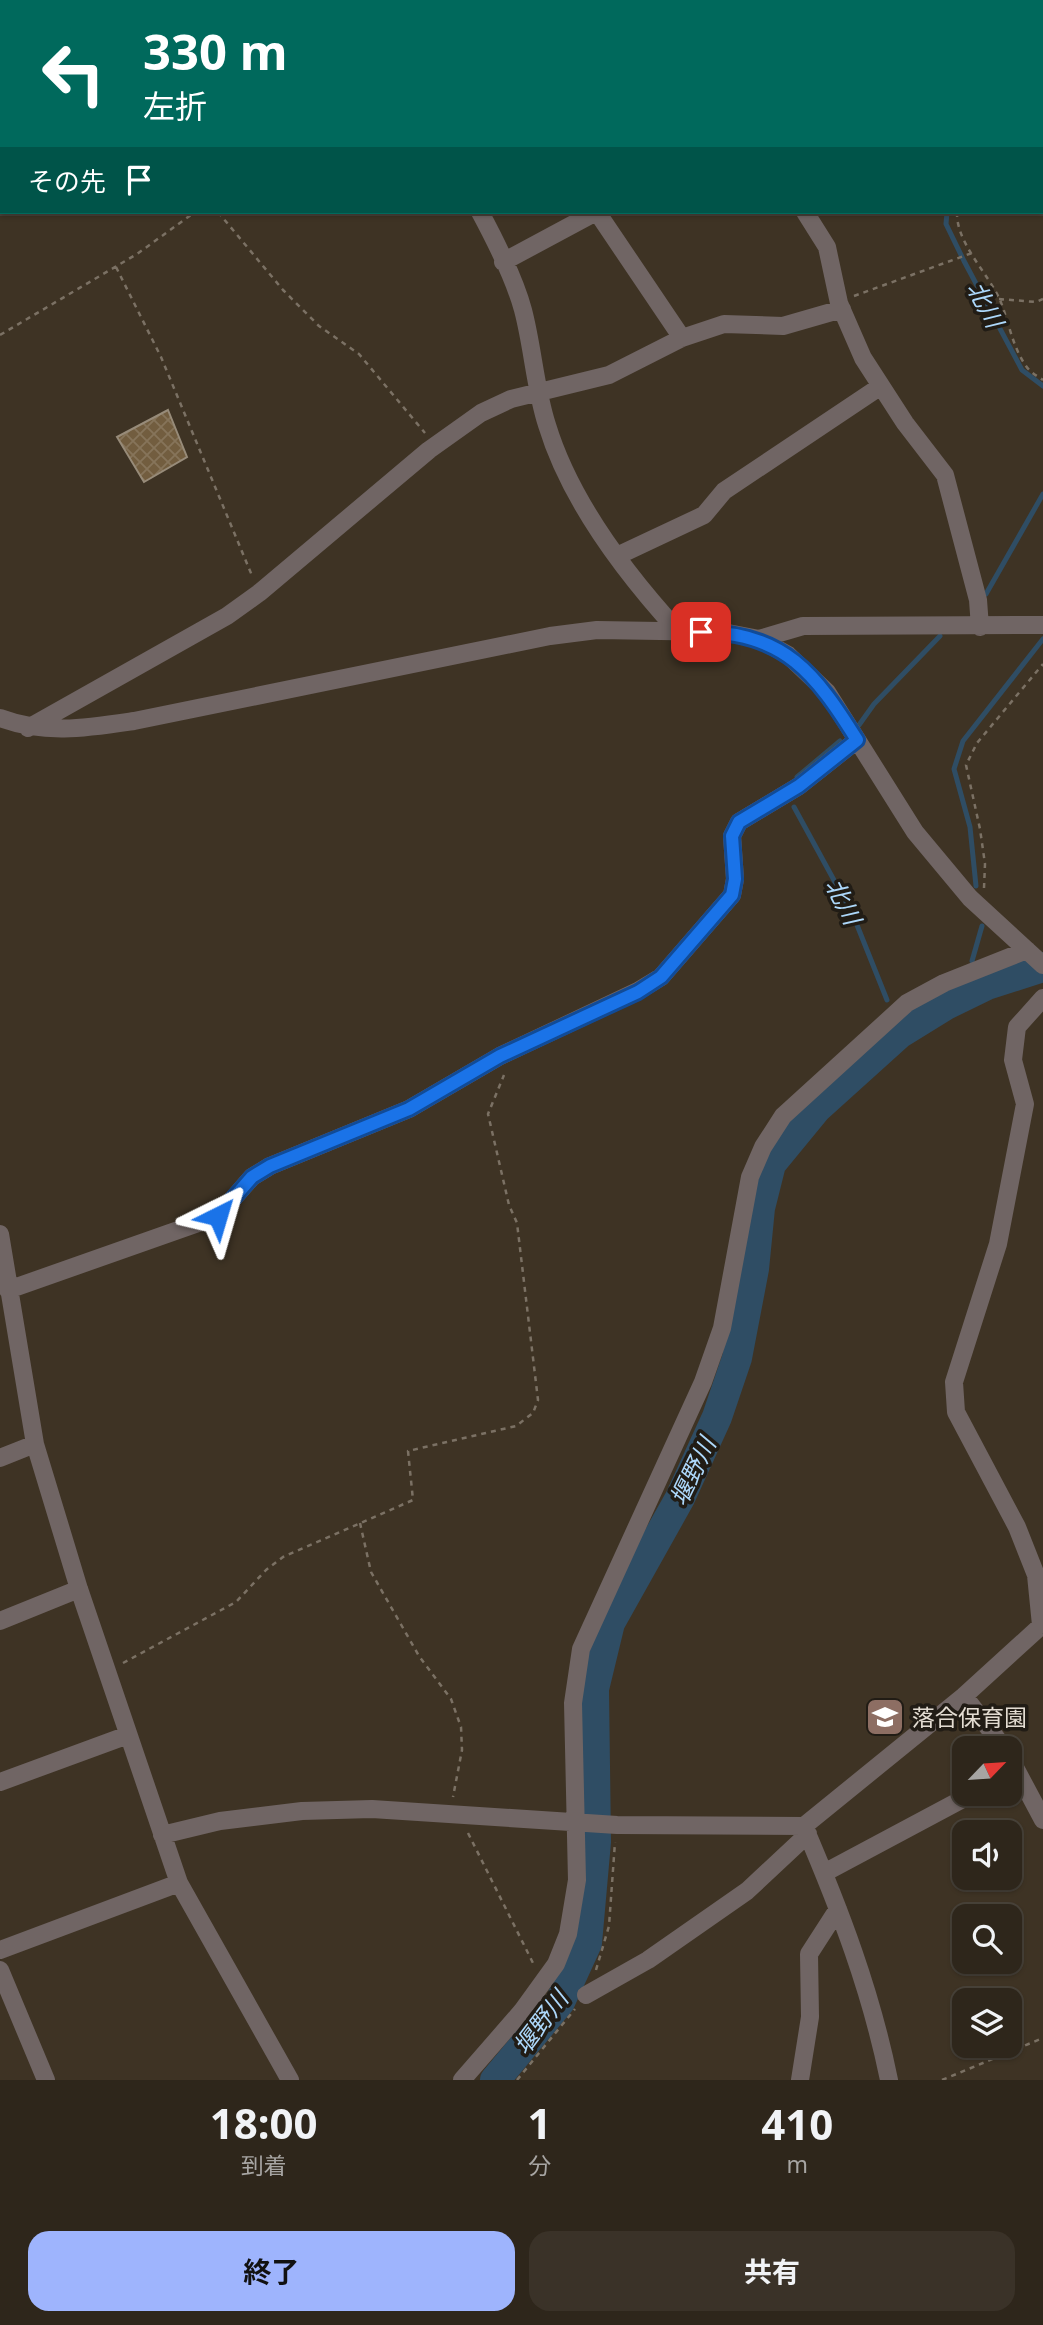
<!DOCTYPE html>
<html lang="ja">
<head>
<meta charset="utf-8">
<style>
  body { margin:0; font-family:"Noto Sans","Noto Sans JP",sans-serif; background:#3a3228; color:#f1f3f6; height:100vh; display:flex; flex-direction:column; font-size:26px; white-space:nowrap }
  * { box-sizing:border-box; margin:0 }
  p { font-size:23px; color:#a7a5a3 }
  .icon { flex:none; width:38px; height:38px; fill:none; stroke:currentColor; stroke-width:2; stroke-linecap:round; stroke-linejoin:round }
  .map { position:relative; height:2080px; overflow:hidden }
  .panel { display:flex; flex-direction:column; background:#2e261b; flex:1 }
  .panel>* { flex:none }
  .top-card { position:absolute; left:0px; top:0px; width:1043px; height:214px; box-shadow:0 2px 5px #0004,0 0 0 2px #49433a; background:#00695c; color:#fff; overflow:hidden }
  .needle { width:46px; rotate:65deg }
  .fabs { position:absolute; left:952px; top:1736px; display:grid; gap:14px }
  .fabs a { display:grid; place-items:center; width:70px; height:70px; border-radius:14px; background:#2e261b; box-shadow:0 2px 5px #0004,0 0 0 2px #49433a; font-size:35px }
  .pin { position:absolute; display:grid; place-items:center; width:60px; height:60px; color:#fff; margin:-30px; border-radius:14px; box-shadow:0 4px 10px #0006 }
  .me { position:absolute; width:77px; margin:-38px; rotate:40deg; stroke-linejoin:round; filter:drop-shadow(0 0 5px #0008) }
  .turn { display:flex; align-items:center; gap:24px; height:147px; padding:0 28px; font-size:32px }
  .turn .icon { width:91px; height:91px; stroke-width:2.5 }
  .turn b { display:block; font-size:49px; line-height:60px }
  .then { display:flex; align-items:center; height:66px; padding:0 28px; background:#0003; gap:14px; font-size:26px }
  .eta { display:flex; justify-content:space-evenly; align-items:center; height:119px; text-align:center }
  .eta b { font-size:42px; font-weight:700; line-height:49px }
  .primary-button { display:flex; gap:14px; margin-top:auto; padding:14px 28px }
  .primary-button a { flex:1; height:80px; border-radius:21px; background:#9eb4fd; color:#111; font-size:28px; font-weight:700; line-height:80px; text-align:center }
  .primary-button a+a { background:#3a3228; color:#f1f3f6 }
  .map>svg:first-child { display:block }
</style>
</head>
<body>
<div class="map">
<svg width="1043" height="2080" viewBox="0 0 1043 2080">
  <defs>
    <pattern id="building-cross-hatch" width="8" height="8" patternUnits="userSpaceOnUse" patternTransform="scale(1.75)"><rect width="8" height="8" fill="#725d3f"/><path d="M0 0l8 8M0 8l8-8" fill="none" stroke="#86745a"/></pattern>
  </defs>
  <rect width="100%" height="100%" fill="#3e3324"/>
  <g fill="none" stroke-linecap="round" stroke-linejoin="round">
    <path stroke="#2f4d64" stroke-width="5" d="M 908,0 L 908,2
      M 947,212 L 946,224 L 964,261 L 1022,370 L 1043,386
      M 986,594 L 1043,494
      M 859,725 L 874,704 L 940,636
      M 797,777 L 840,741
      M 794,807 L 853,915 L 887,1000
      M 976,886 L 970,827 L 954,769 L 963,741 L 1043,639
      M 972,961 L 982,926
      M 946,1005 L 953,993"/>
    <path stroke="#2f4d64" stroke-width="30" d="M 495,2080 L 560,2002 L 587,1943 L 596,1842 L 594,1689 L 610,1623 L 680,1498 L 717,1417 L 737,1358 L 754,1269 L 760,1208 L 771,1164 L 817,1108 L 899,1034 L 946,1005 L 987,985 L 1043,967"/>
  </g>
  <path fill="url(#building-cross-hatch)" stroke="#978b79" stroke-width="2" d="M 168,410 L 187,457 L 144,482 L 117,437 Z"/>
  <g fill="none" stroke-linecap="round" stroke-linejoin="round">
    <path stroke="#7b7164" stroke-width="2.5" stroke-dasharray="5 5" stroke-linecap="butt" d="M 899,0 L 900,2
      M 1041,41 L 1043,37
      M 218,212 L 283,290 L 319,326 L 359,354 L 425,433
      M 957,212 C 956,243 988,273 1000,300 C 1009,322 1012,346 1026,366 C 1030,372 1037,376 1043,380
      M 116,267 L 161,357 L 253,578
      M 854,296 L 972,253
      M 999,299 L 1036,302 L 1043,299
      M 0,335 L 137,254 L 195,212
      M 984,888 L 985,864 L 980,829 L 966,765 L 977,743 L 1043,664
      M 360,1523 L 371,1572 L 419,1656 L 451,1699 L 461,1727 L 462,1750 L 453,1797
      M 123,1663 L 236,1602 L 266,1570 L 283,1557 L 413,1500 L 408,1451 L 516,1426 L 533,1413 L 538,1400 L 517,1223 L 509,1205 L 488,1114 L 504,1075
      M 468,1833 L 534,1965
      M 596,1970 L 609,1926 L 615,1842
      M 517,2080 L 575,2009
      M 942,2080 L 1043,2038"/>
    <path stroke="#706564" stroke-width="18" d="M 229,0 L 231,2
      M 355,0 L 356,2
      M 637,0 L 638,2
      M 26,2 L 27,0
      M 574,2 L 576,0
      M 0,36 L 2,33
      M 480,212 C 495,240 515,280 523,310 C 533,348 535,388 547,425 C 570,501 625,573 678,631
      M 597,212 L 682,338
      M 805,212 L 827,247 L 839,303 L 863,358 L 905,423 L 945,475 L 978,600 L 980,627
      M 503,262 L 596,212
      M 617,556 L 704,515 L 724,491 L 881,386
      M 759,639 L 803,626 L 1043,625
      M 0,718 C 45,735 87,728 134,721 L 550,636 L 597,630 L 723,632 L 759,639 L 788,655 L 827,692 L 915,832 L 970,898 L 1043,965
      M 28,728 L 227,616 L 259,593 L 429,450 L 481,413 L 511,399 L 609,375 L 682,338 L 724,324 L 783,326 L 842,309
      M 0,1234 L 35,1444 L 79,1589 L 179,1883 L 290,2080
      M 8,1290 L 218,1216 L 252,1177 L 270,1166 L 409,1109 L 500,1056 L 638,991 L 661,977 L 732,895 L 735,879 L 732,836 L 739,822 L 799,786 L 857,740
      M 0,1458 L 35,1444
      M 0,1621 L 79,1589
      M 1041,1625 L 1036,1575 L 1017,1527 L 956,1412 L 954,1382 L 998,1244 L 1025,1104 L 1013,1060 L 1017,1027 L 1043,998
      M 964,1696 L 1004,1748
      M 1010,1758 L 1043,1820
      M 0,1782 L 128,1735
      M 804,1826 C 840,1910 871,1991 889,2080
      M 162,1835 L 220,1821 L 302,1811 L 372,1809 L 617,1825 L 804,1826 L 964,1696 L 1043,1624
      M 824,1873 L 972,1794
      M 0,1950 L 179,1883
      M 0,1970 L 46,2080
      M 586,1995 L 648,1960 L 747,1891 L 808,1834
      M 462,2080 L 522,2011 L 556,1964 L 568,1934 L 577,1880 L 573,1703 L 581,1649 L 703,1382 L 722,1328 L 750,1177 L 763,1147 L 783,1116 L 907,1003 L 944,983 L 1027,950
      M 800,2080 L 810,2017 L 809,1954 L 838,1909"/>
  </g>
  <g fill="none" stroke-linecap="round" stroke-linejoin="round">
    <defs>
      <path id="route" d="M 218,1216 L 252,1177 L 270,1166 L 409,1109 L 500,1056 L 638,992 L 661,977 L 732,895 L 735,879 L 732,836 L 739,822 L 799,786 L 857,740 C 816,674 784,632 701,632"/>
    </defs>
    <use href="#route" stroke="#114b97" stroke-width="18"/>
    <use href="#route" stroke="#1a73e8" stroke-width="12"/>
  </g>
  <defs>
    <symbol id="school-square" viewBox="-11 -11 22 22"><rect x="-9" y="-9" width="18" height="18" rx="4" fill="#8d6e63" stroke="#211c15"/><path d="M0-5L7-2L0 1L-7-2ZM-4 1L0 2.5L4 1V4Q0 6-4 4Z" fill="#fff"/></symbol>
  </defs>
  <g fill-rule="evenodd">
    <use href="#school-square" x="863" y="1695" width="44" height="44"/>
  </g>
  <g text-anchor="middle" dominant-baseline="central" stroke-width="7" stroke-linejoin="round" paint-order="stroke">
    <g font-size="23" fill="#e3dcd2" stroke="#211c15" text-anchor="start">
      <text x="912" y="1717">落合保育園</text>
    </g>
    <g font-size="24" font-style="italic" fill="#add8fb" stroke="#211c15">
      <text transform="translate(986 304) rotate(62)">北川</text>
      <text transform="translate(844 901) rotate(63)">北川</text>
      <text transform="translate(692 1471) rotate(-64)">堰野川</text>
      <text transform="translate(540 2022) rotate(-53)">堰野川</text>
    </g>
  </g>
</svg>
<div class="fabs">
<a><svg class="needle" viewBox="-14 -14 28 28"><path d="M0-13l5 13h-10z" fill="#e53935"/><path d="M0 13l5-13h-10z" fill="#a7a5a3"/></svg></a>
<a><svg class="icon" aria-label="sound" viewBox="0 0 24 24"><path d="M4 9h4l5-4v14l-5-4H4zM17 9q2 3 0 6"/></svg></a>
<a><svg class="icon" aria-label="search" viewBox="0 0 24 24"><circle cx="10" cy="10" r="6"/><path d="M15 15l6 6"/></svg></a>
<a><svg class="icon" aria-label="layers" viewBox="0 0 24 24"><path d="M12 4l9 5-9 5-9-5zM3 14l9 5 9-5"/></svg></a>
</div>
<div class="pin" style="left:701px;top:632px;background:#d93025"><svg class="icon" aria-label="arrive" viewBox="0 0 24 24"><path d="M6 21V4h12l-3 4 3 4H6"/></svg></div>
<svg class="me" style="left:218px;top:1216px" viewBox="-20 -20 40 40"><path d="M0-17L14 15 0 8-14 15z" fill="#1a73e8" stroke="#fff" stroke-width="4"/></svg>
<div class="top-card">
<div class="turn"><svg class="icon" aria-label="left" viewBox="0 0 24 24"><path d="M17 20v-9H6M10 6l-5 5 5 5"/></svg><div><b>330 m</b>左折</div></div>
<div class="then">その先<svg class="icon" aria-label="arrive" viewBox="0 0 24 24"><path d="M6 21V4h12l-3 4 3 4H6"/></svg></div>
</div>
</div>
<section class="panel">
<div class="eta">
<div><b>18:00</b><p>到着</p></div>
<div><b>1</b><p>分</p></div>
<div><b>410</b><p>m</p></div>
</div>
<div class="primary-button"><a>終了</a><a>共有</a></div>
</section>
</body>
</html>
